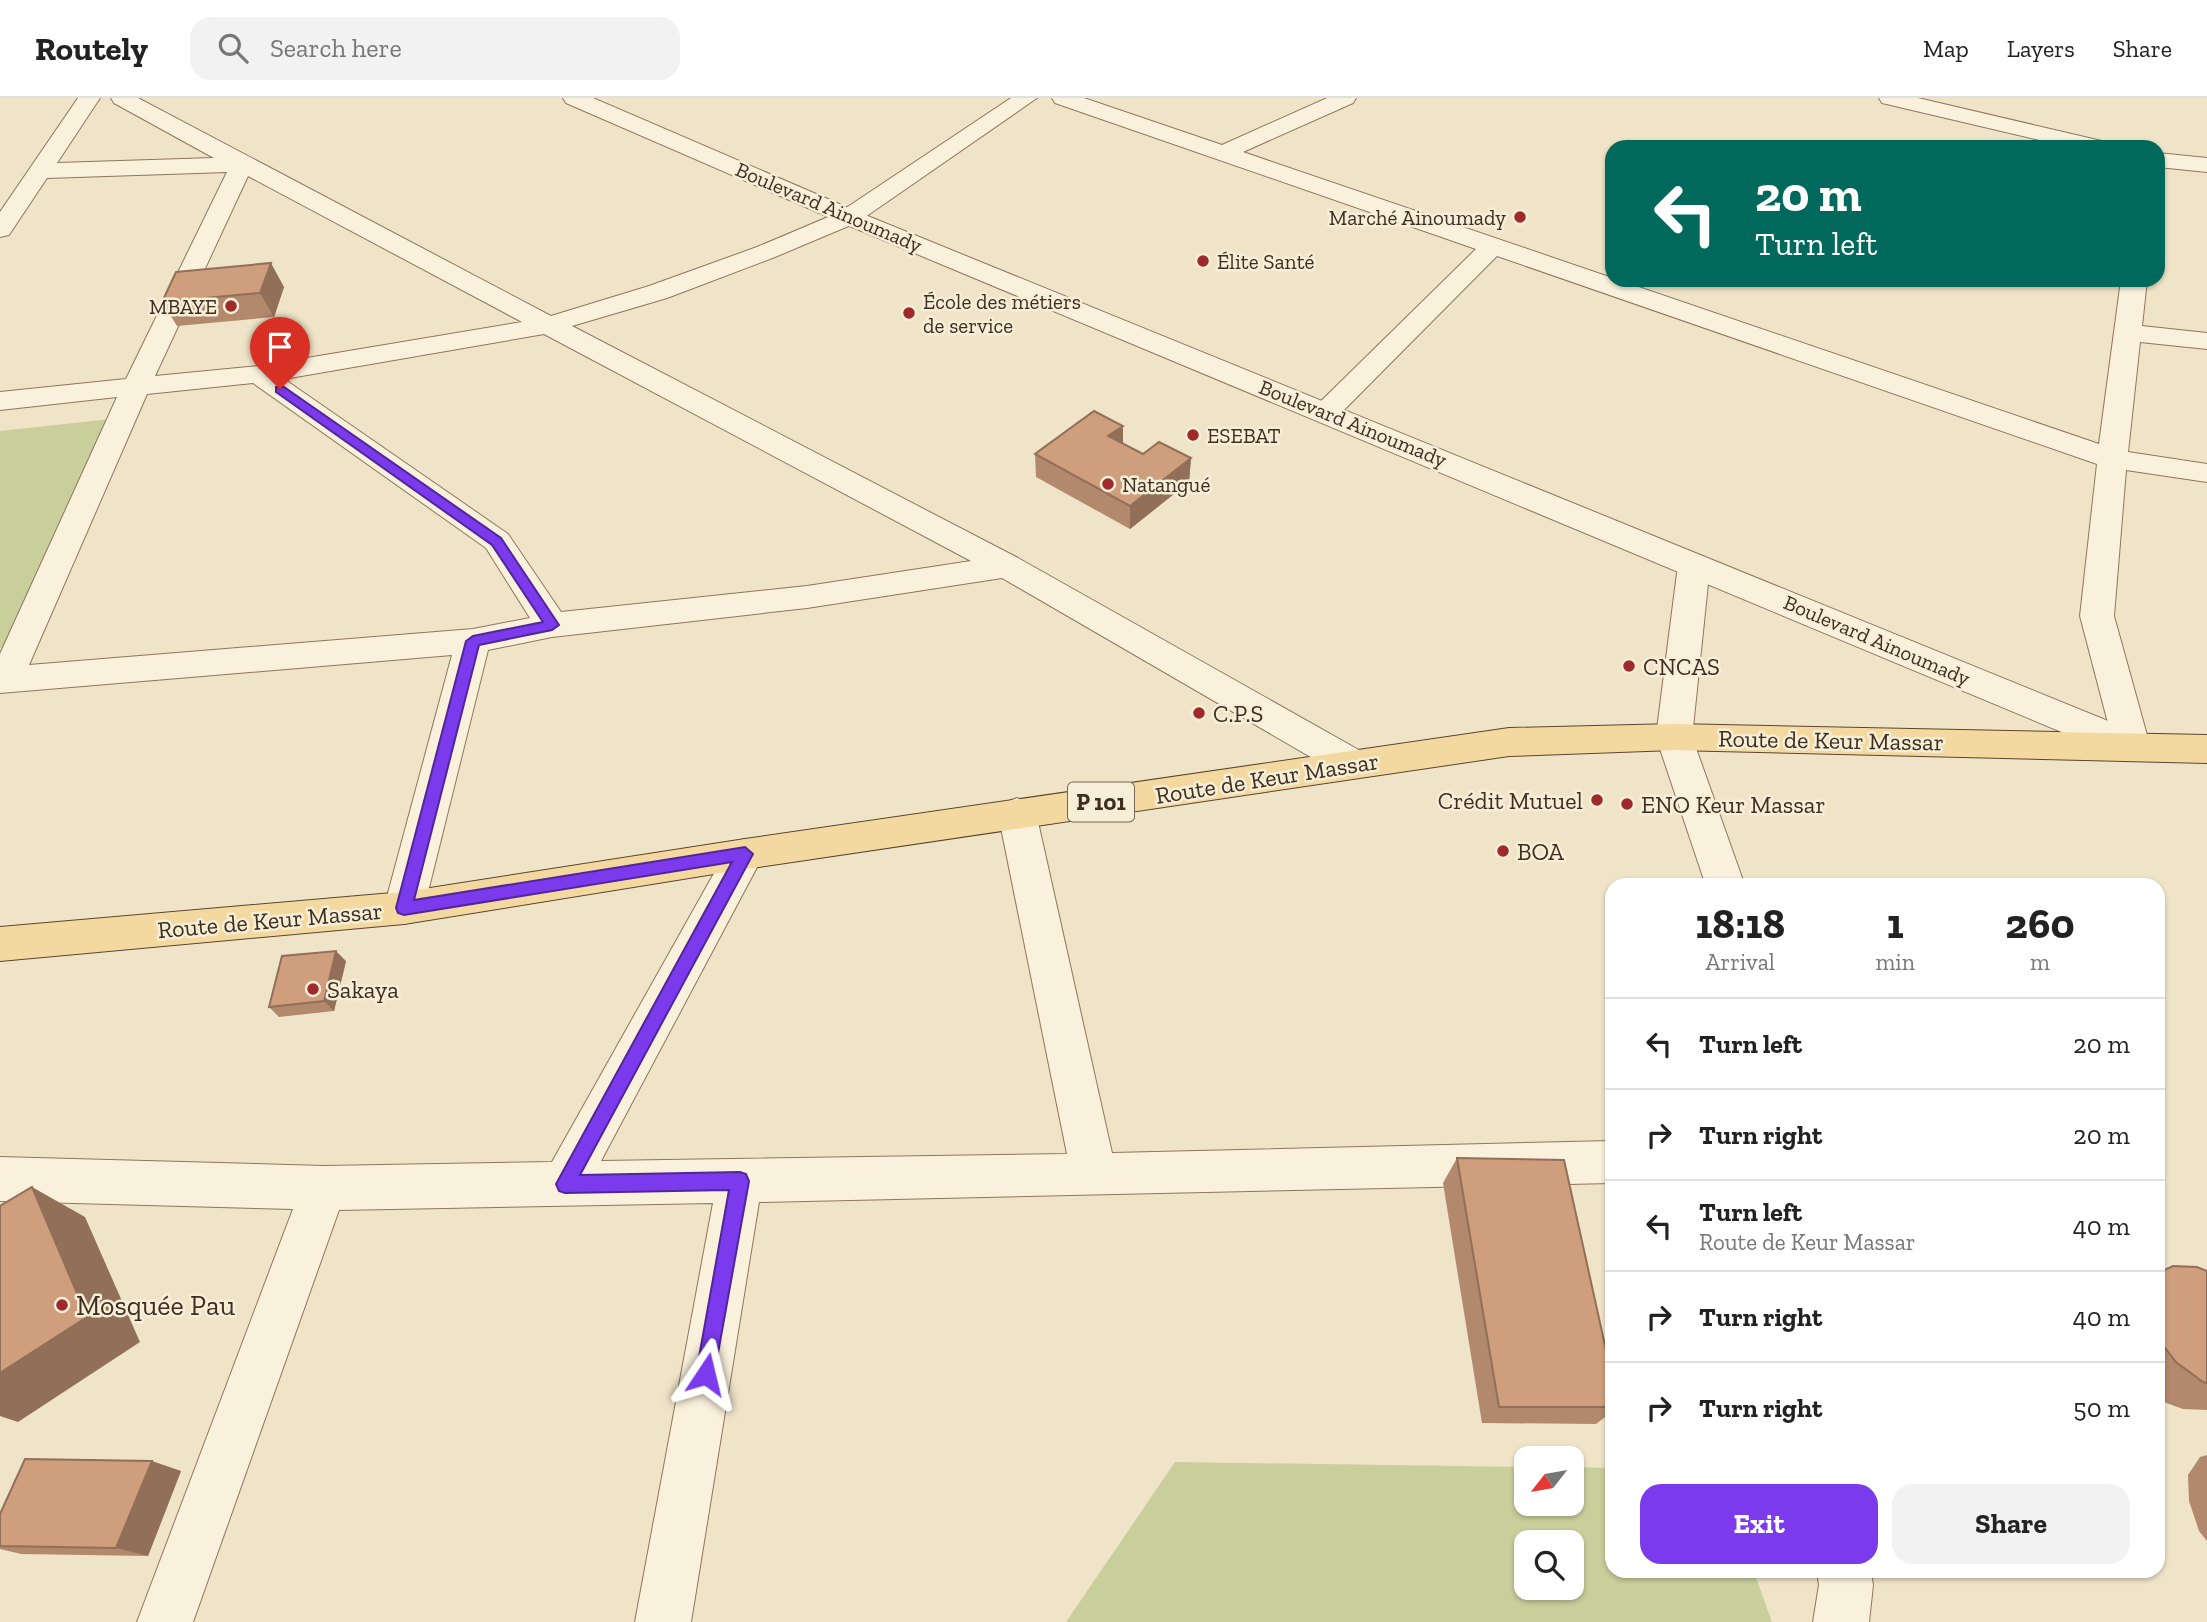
<!DOCTYPE html>
<html lang="en">
<head>
<meta charset="utf-8">
<style>
  body { margin:0; font-family:"Zilla Slab",serif; background:#f2f2f2; color:#222; height:100vh; display:flex; flex-direction:column; font-size:26px; white-space:nowrap }
  * { box-sizing:border-box; margin:0 }
  p { font-size:23px; color:#767676 }
  .icon { flex:none; width:38px; height:38px; fill:none; stroke:currentColor; stroke-width:2; stroke-linecap:round; stroke-linejoin:round }
  .map { position:relative; flex:1; overflow:hidden }
  .details { position:absolute; left:1605px; top:780px; width:560px; height:700px; display:flex; flex-direction:column; background:#fff; border-radius:21px; box-shadow:0 2px 5px #0004 }
  .details>* { flex:none }
  .banner { position:absolute; left:1605px; top:42px; width:560px; height:147px; border-radius:21px; box-shadow:0 2px 5px #0004; background:#00695c; color:#fff; overflow:hidden }
  .needle { width:46px; rotate:239deg }
  .controls { position:absolute; left:1514px; top:1348px; display:grid; gap:14px }
  .controls a { display:grid; place-items:center; width:70px; height:70px; border-radius:14px; background:#fff; box-shadow:0 2px 5px #0004; font-size:35px }
  .pin { position:absolute; display:grid; place-items:center; width:60px; height:60px; color:#fff; margin:-72px -30px; border-radius:50% 50% 50% 0; rotate:-45deg; box-shadow:0 0 7px #0007 }
  .pin .icon { rotate:45deg }
  .me { position:absolute; width:77px; margin:-38px; rotate:10deg; stroke-linejoin:round; filter:drop-shadow(0 0 5px #0008) }
  .turn { display:flex; align-items:center; gap:24px; height:147px; padding:0 35px; font-size:32px }
  .turn .icon { width:91px; height:91px; stroke-width:2.5 }
  .turn b { display:block; font-size:49px; line-height:60px }
  .eta { display:flex; justify-content:space-evenly; align-items:center; height:119px; text-align:center }
  .eta b { font-size:42px; font-weight:700; line-height:49px }
  .button { display:flex; gap:14px; margin-top:auto; padding:14px 35px }
  .button a { flex:1; height:80px; border-radius:21px; background:#7c3aed; color:#fff; font-size:28px; font-weight:700; line-height:80px; text-align:center }
  .button a+a { background:#f2f2f2; color:#222 }
  ul { padding:0; list-style:none }
  li { display:flex; align-items:center; gap:21px; height:91px; padding:0 35px; border-top:2px solid #e0e0e0 }
  li div { flex:1 }
  li b { display:block; font-size:26px }
  li em { font-style:normal }
  header { display:flex; align-items:center; gap:42px; box-sizing:border-box; height:98px; padding:0 35px; background:#fff; border-bottom:2px solid #e0e0e0 }
  header strong { font-size:33px }
  nav { display:flex; gap:38px; margin-inline-start:auto; font-size:24px }
  .search { width:490px; height:63px; background:#f2f2f2; display:flex; align-items:center; gap:18px; box-sizing:border-box; padding:0 24px; border-radius:21px; color:#767676; font-size:26px }
  .map>svg:first-child { display:block }
</style>
</head>
<body>
<header>
<strong>Routely</strong>
<div class="search"><svg class="icon" aria-label="search" viewBox="0 0 24 24"><circle cx="10" cy="10" r="6"/><path d="M15 15l6 6"/></svg>Search here</div>
<nav><a>Map</a><a>Layers</a><a>Share</a></nav>
</header>
<div class="map">
<svg width="2207" height="1524" viewBox="0 0 2207 1524">
  <rect width="100%" height="100%" fill="#f0e4c8"/>
  <path fill="#c9cf9b" fill-rule="evenodd" d="M 111,321 L 15,548 L 0,550 L 0,333 Z
    M 1175,1364 L 1526,1369 L 1526,1405 L 1572,1405 L 1572,1369 L 1612,1370 L 1612,1474 L 1754,1474 L 1772,1524 L 1066,1524 ZM 1526,1444 L 1572,1444 L 1572,1489 L 1526,1489 Z"/>
  <g fill="none" stroke-linecap="round" stroke-linejoin="round">
    <defs>
      <path id="minor" d="M 78,0 L 100,0 L 57,65 L 214,60 L 114,5 L 111,0 L 138,0 L 551,218 L 649,188 L 757,149 L 840,114 L 1011,0 L 1037,0 L 858,124 L 775,159 L 667,200 L 572,228 L 1018,460 L 1366,656 L 1371,666 L 1366,676 L 1353,680 L 1340,676 L 1002,480 L 807,510 L 552,539 L 488,552 L 424,810 L 418,822 L 404,826 L 390,822 L 384,810 L 452,557 L 0,595 L 0,556 L 117,299 L 0,312 L 0,294 L 126,281 L 227,74 L 47,80 L 9,137 L 0,139 L 0,114 ZM 248,78 L 522,224 L 259,268 L 155,278 ZM 544,236 L 971,463 L 807,488 L 561,514 L 508,436 L 284,281 ZM 253,285 L 486,450 L 530,520 L 473,531 L 29,567 L 147,296 Z
        M 1052,0 L 1084,0 L 1222,47 L 1327,0 L 1356,0 L 1353,5 L 1243,54 L 2099,346 L 2121,182 L 2147,182 L 2142,228 L 2207,235 L 2207,251 L 2140,244 L 2128,354 L 2207,366 L 2207,384 L 2126,372 L 2114,518 L 2150,648 L 2145,658 L 2132,662 L 2119,658 L 2114,648 L 2080,518 L 2097,366 L 1497,158 L 1336,320 L 1326,323 L 1316,320 L 1312,314 L 1316,308 L 1476,151 L 1055,5 Z
        M 1879,0 L 1918,0 L 2106,44 L 2109,49 L 2069,49 L 1882,5 Z
        M 2158,55 L 2207,60 L 2207,74 L 2158,69 Z
        M 1694,456 L 1705,459 L 1710,467 L 1692,639 L 1745,788 L 1706,788 L 1656,639 L 1678,467 L 1683,459 Z
        M 1017,700 L 1030,705 L 1036,715 L 1112,1055 L 1612,1043 L 1612,1085 L 759,1104 L 691,1524 L 635,1524 L 713,1105 L 339,1112 L 193,1524 L 137,1524 L 293,1111 L 0,1103 L 0,1059 L 324,1068 L 552,1064 L 731,745 L 745,741 L 759,745 L 764,756 L 601,1063 L 1067,1056 L 998,715 L 1004,705 Z
        M 1817,1474 L 1871,1474 L 1873,1487 L 1869,1524 L 1813,1524 L 1819,1487 Z"/>
      <path id="tertiary" d="M 563,0 L 593,0 L 858,114 L 2145,638 L 2150,648 L 2145,658 L 2132,662 L 2119,658 L 840,124 L 566,5 Z"/>
      <path id="primary" d="M 1674,626 L 2207,637 L 2207,665 L 1674,652 L 1509,658 L 745,771 L 404,826 L 0,863 L 0,829 L 404,794 L 745,741 L 1509,630 Z"/>
    </defs>
    <use href="#minor" stroke="#8d765c" stroke-width="2"/>
    <use href="#tertiary" stroke="#8d765c" stroke-width="2"/>
    <use href="#primary" stroke="#5b4430" stroke-width="2"/>
    <use href="#minor" fill="#faf1dc" fill-rule="evenodd"/>
    <use href="#tertiary" fill="#faf1dc" fill-rule="evenodd"/>
    <use href="#primary" fill="#f3d9a0" fill-rule="evenodd"/>
  </g>
  <path fill="#b2896c" d="M 284,189 L 274,219 L 177,228 L 162,204 Z
    M 1123,328 L 1123,346 L 1143,356 L 1191,360 L 1189,384 L 1130,431 L 1036,379 L 1035,356 Z
    M 346,863 L 334,913 L 279,919 L 269,909 Z
    M 1457,1060 L 1612,1279 L 1612,1314 L 1596,1326 L 1482,1325 L 1443,1085 Z
    M 2207,1173 L 2207,1312 L 2183,1311 L 2158,1302 L 2158,1175 Z
    M 2207,1357 L 2207,1443 L 2199,1433 L 2189,1403 L 2188,1377 L 2200,1359 Z
    M 181,1373 L 148,1458 L 21,1456 L 0,1451 L 0,1416 Z"/>
  <path fill="#916f58" d="M 271,165 L 284,189 L 274,219 L 260,195 Z
    M 1123,328 L 1123,352 L 1108,338 Z
    M 1191,360 L 1189,384 L 1130,431 L 1130,408 Z
    M 336,853 L 346,863 L 334,913 L 324,903 Z
    M 32,1089 L 85,1119 L 140,1244 L 18,1324 L 0,1318 L 0,1275 Z
    M 152,1363 L 181,1373 L 148,1458 L 116,1450 Z"/>
  <path fill="#cf9f7d" stroke="#916f58" stroke-width="2" d="M 271,165 L 260,195 L 162,204 L 176,174 Z
    M 1094,313 L 1123,328 L 1108,338 L 1143,356 L 1159,344 L 1191,360 L 1130,408 L 1035,356 Z
    M 336,853 L 324,903 L 269,909 L 282,858 Z
    M 1457,1060 L 1564,1062 L 1612,1279 L 1612,1309 L 1499,1309 Z
    M 32,1089 L 87,1219 L 0,1275 L 0,1108 Z
    M 2173,1168 L 2197,1169 L 2207,1173 L 2207,1285 L 2203,1284 L 2176,1264 L 2158,1241 L 2158,1175 Z
    M 25,1361 L 152,1363 L 116,1450 L 0,1448 L 0,1416 Z"/>
  <path fill="#7c3aed" stroke="#51269a" stroke-width="2" d="M 276,289 L 284,289 L 501,440 L 559,527 L 552,532 L 479,547 L 414,802 L 745,749 L 753,756 L 580,1077 L 740,1074 L 746,1076 L 749,1083 L 713,1283 L 706,1286 L 699,1283 L 696,1276 L 729,1092 L 565,1095 L 559,1093 L 556,1086 L 732,764 L 404,817 L 398,815 L 396,810 L 466,543 L 473,538 L 543,524 L 492,447 L 276,294 Z"/>
  <g fill="#9e2a2b" stroke="#f7eed8" stroke-width="2.5">
    <circle cx="1520" cy="119" r="7"/>
    <circle cx="1203" cy="163" r="7"/>
    <circle cx="231" cy="208" r="7"/>
    <circle cx="909" cy="215" r="7"/>
    <circle cx="1193" cy="337" r="7"/>
    <circle cx="1108" cy="386" r="7"/>
    <circle cx="1629" cy="568" r="7"/>
    <circle cx="1199" cy="615" r="7"/>
    <circle cx="1597" cy="702" r="7"/>
    <circle cx="1627" cy="706" r="7"/>
    <circle cx="1503" cy="753" r="7"/>
    <circle cx="313" cy="891" r="7"/>
    <circle cx="62" cy="1207" r="7"/>
  </g>
  <g text-anchor="middle" dominant-baseline="central" stroke-width="5" stroke-linejoin="round" paint-order="stroke">
    <g font-size="21" fill="#3d2e20" stroke="#f7eed8">
      <text transform="translate(829 109) rotate(23)">Boulevard Ainoumady</text>
      <text transform="translate(1353 325) rotate(22)">Boulevard Ainoumady</text>
      <text transform="translate(1877 542) rotate(23)">Boulevard Ainoumady</text>
    </g>
    <g font-size="21" fill="#3d2e20" stroke="#f7eed8" text-anchor="start">
      <text x="1506" y="119" text-anchor="end">Marché Ainoumady</text>
      <text x="1217" y="163">Élite Santé</text>
      <text x="923" y="203">École des métiers<tspan x="923" dy="24">de service</tspan></text>
      <text x="217" y="208" text-anchor="end">MBAYE</text>
      <text x="1207" y="337">ESEBAT</text>
      <text x="1122" y="386">Natangué</text>
    </g>
    <rect fill="#f7eed8" stroke="#756857" stroke-width="2" x="1068" y="684.5" width="66" height="39" rx="5"/>
    <g font-size="23" font-weight="bold" fill="#3d2e20">
      <text x="1101" y="704">P 101</text>
    </g>
    <g font-size="24" fill="#3d2e20" stroke="#f7eed8" text-anchor="start">
      <text x="1643" y="568">CNCAS</text>
      <text x="1213" y="615">C.P.S</text>
      <text x="1583" y="702" text-anchor="end">Crédit Mutuel</text>
      <text x="1641" y="706">ENO Keur Massar</text>
      <text x="1517" y="753">BOA</text>
      <text x="327" y="891">Sakaya</text>
    </g>
    <g font-size="24" fill="#3d2e20" stroke="#f7eed8">
      <text transform="translate(1831 642) rotate(1)">Route de Keur Massar</text>
      <text transform="translate(1267 680) rotate(-9)">Route de Keur Massar</text>
      <text transform="translate(270 822) rotate(-5)">Route de Keur Massar</text>
    </g>
    <g font-size="28" fill="#3d2e20" stroke="#f7eed8" text-anchor="start">
      <text x="76" y="1207">Mosquée Pau</text>
    </g>
  </g>
</svg>
<div class="controls">
<a><svg class="needle" viewBox="-14 -14 28 28"><path d="M0-13l5 13h-10z" fill="#e53935"/><path d="M0 13l5-13h-10z" fill="#767676"/></svg></a>
<a><svg class="icon" aria-label="search" viewBox="0 0 24 24"><circle cx="10" cy="10" r="6"/><path d="M15 15l6 6"/></svg></a>
</div>
<div class="pin" style="left:280px;top:291px;background:#d93025"><svg class="icon" aria-label="arrive" viewBox="0 0 24 24"><path d="M6 21V4h12l-3 4 3 4H6"/></svg></div>
<svg class="me" style="left:706px;top:1276px" viewBox="-20 -20 40 40"><path d="M0-17L14 15 0 8-14 15z" fill="#7c3aed" stroke="#fff" stroke-width="4"/></svg>
<div class="banner">
<div class="turn"><svg class="icon" aria-label="left" viewBox="0 0 24 24"><path d="M17 20v-9H6M10 6l-5 5 5 5"/></svg><div><b>20 m</b>Turn left</div></div>
</div>
<section class="details">
<div class="eta">
<div><b>18:18</b><p>Arrival</p></div>
<div><b>1</b><p>min</p></div>
<div><b>260</b><p>m</p></div>
</div>
<ul>
<li><svg class="icon" aria-label="left" viewBox="0 0 24 24"><path d="M17 20v-9H6M10 6l-5 5 5 5"/></svg><div><b>Turn left</b></div><em>20 m</em></li>
<li><svg class="icon" aria-label="right" viewBox="0 0 24 24"><path d="M7 20v-9h11M14 6l5 5-5 5"/></svg><div><b>Turn right</b></div><em>20 m</em></li>
<li><svg class="icon" aria-label="left" viewBox="0 0 24 24"><path d="M17 20v-9H6M10 6l-5 5 5 5"/></svg><div><b>Turn left</b><p>Route de Keur Massar</p></div><em>40 m</em></li>
<li><svg class="icon" aria-label="right" viewBox="0 0 24 24"><path d="M7 20v-9h11M14 6l5 5-5 5"/></svg><div><b>Turn right</b></div><em>40 m</em></li>
<li><svg class="icon" aria-label="right" viewBox="0 0 24 24"><path d="M7 20v-9h11M14 6l5 5-5 5"/></svg><div><b>Turn right</b></div><em>50 m</em></li>
</ul>
<div class="button"><a>Exit</a><a>Share</a></div>
</section>
</div>
</body>
</html>
